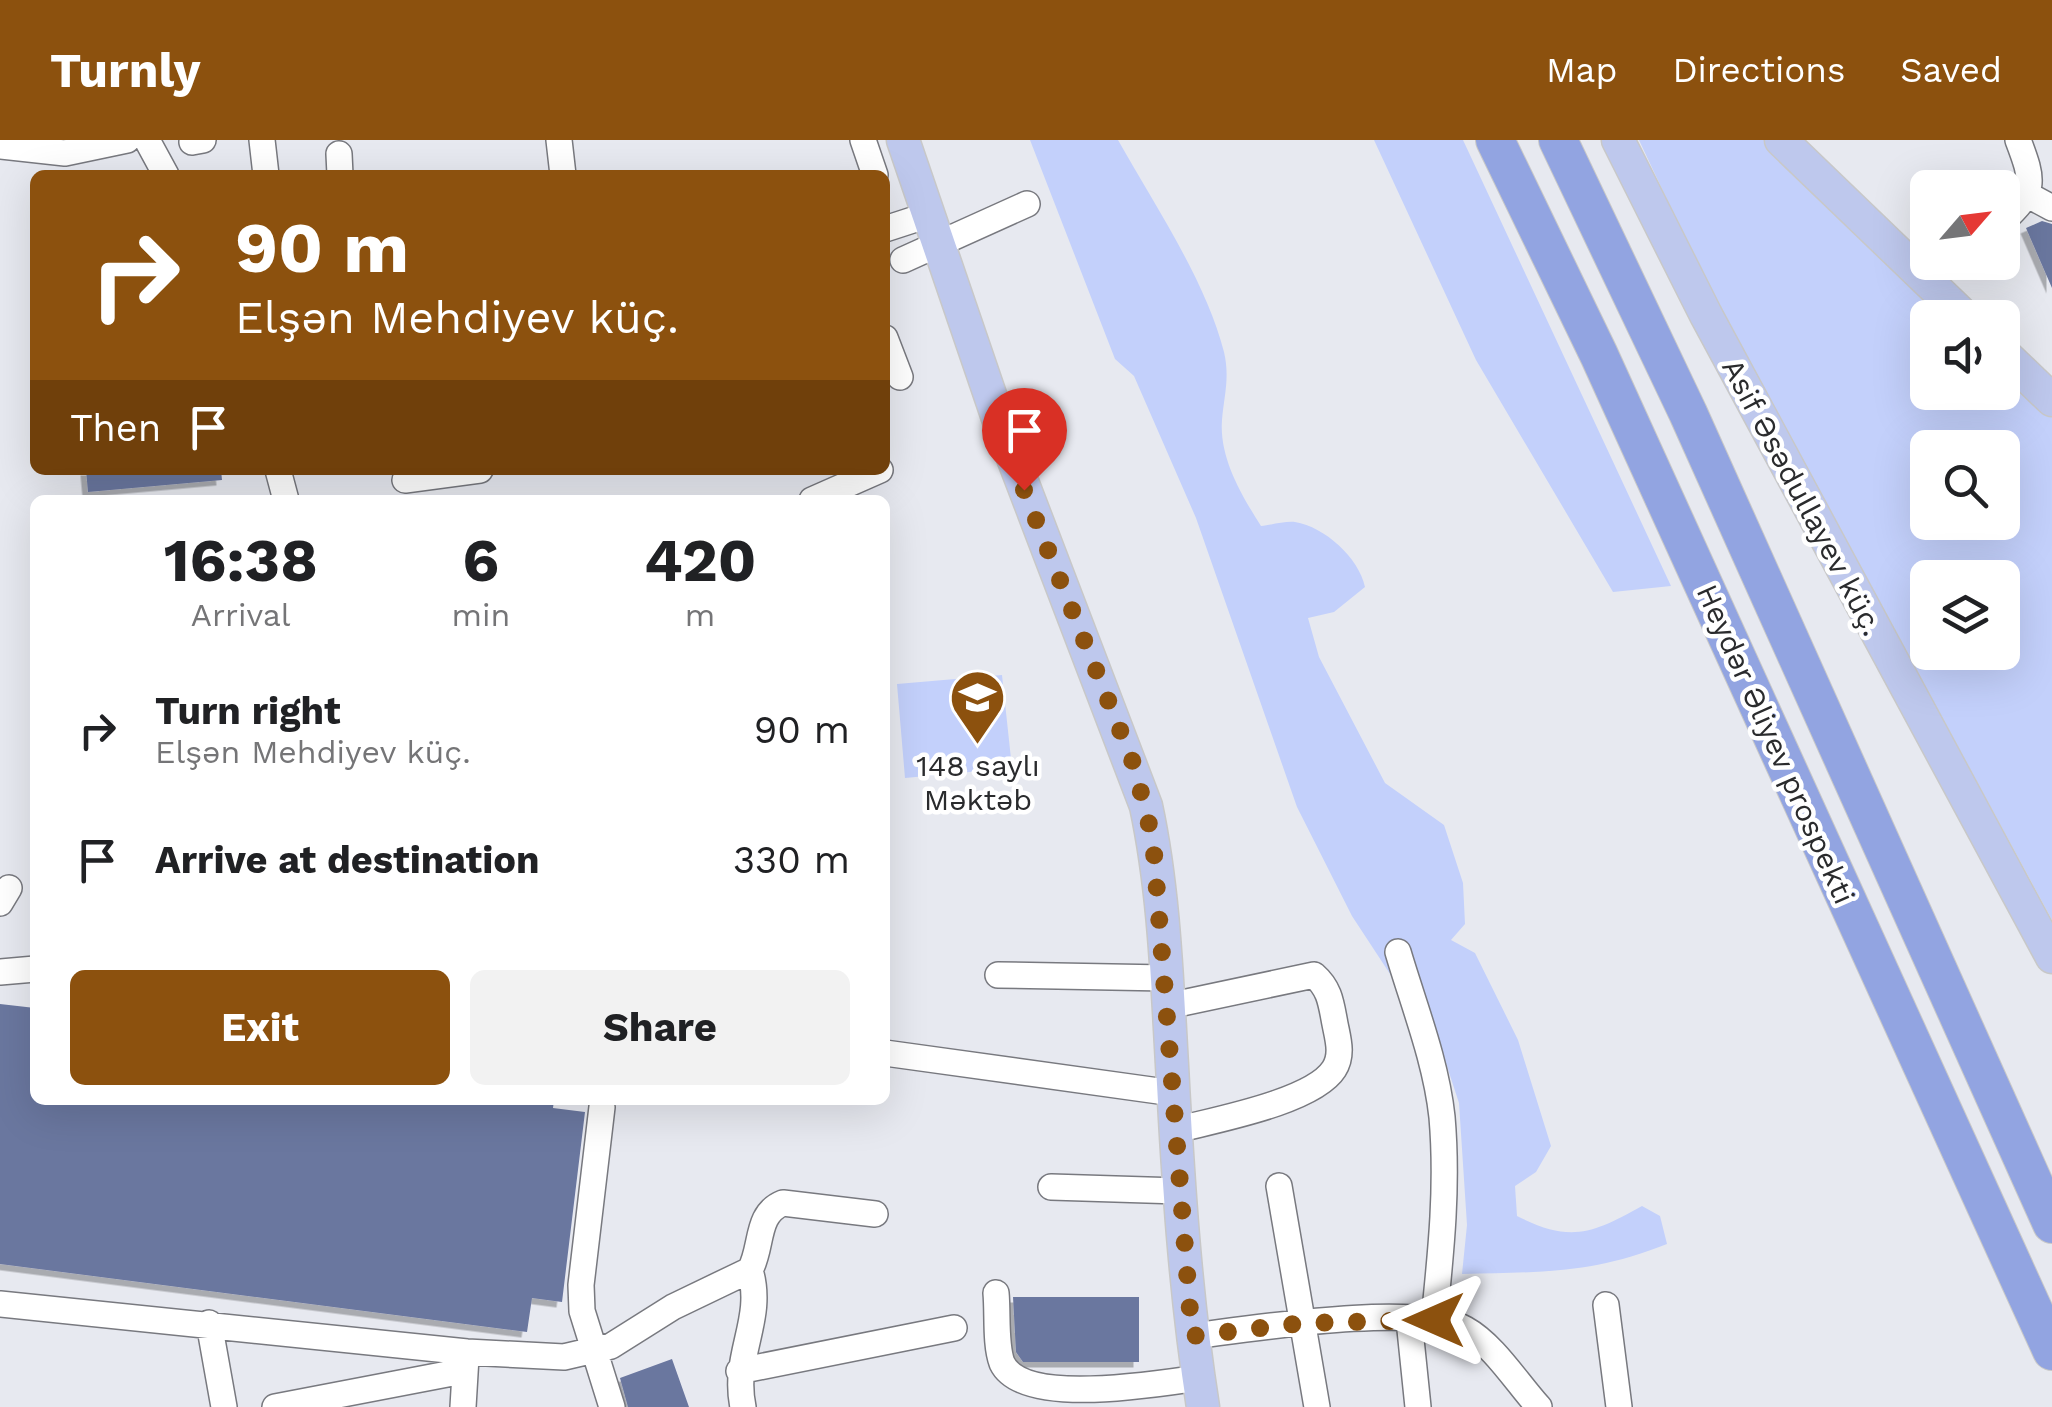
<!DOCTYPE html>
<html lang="en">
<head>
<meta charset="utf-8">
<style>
  body { margin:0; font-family:"Work Sans",sans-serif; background:#f2f2f2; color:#202124; height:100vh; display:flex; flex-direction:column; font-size:38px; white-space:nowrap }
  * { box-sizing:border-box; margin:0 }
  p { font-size:32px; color:#757577 }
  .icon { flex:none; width:55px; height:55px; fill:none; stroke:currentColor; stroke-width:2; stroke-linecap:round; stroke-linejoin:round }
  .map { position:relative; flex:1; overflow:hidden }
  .sheet { position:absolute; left:30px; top:355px; width:860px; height:610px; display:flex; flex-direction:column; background:#fff; border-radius:15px; box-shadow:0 10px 40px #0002 }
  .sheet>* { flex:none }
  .top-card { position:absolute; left:30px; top:30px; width:860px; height:305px; border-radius:15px; box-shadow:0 10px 40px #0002; background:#8c510e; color:#fff; overflow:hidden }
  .needle { width:65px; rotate:62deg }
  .fabs { position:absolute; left:1910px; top:30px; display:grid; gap:20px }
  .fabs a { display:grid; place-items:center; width:110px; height:110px; border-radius:15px; background:#fff; box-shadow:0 10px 40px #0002; font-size:50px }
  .pin { position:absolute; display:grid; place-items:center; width:85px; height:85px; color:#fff; margin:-102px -42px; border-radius:50% 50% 50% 0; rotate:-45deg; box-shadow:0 0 10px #0007 }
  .pin .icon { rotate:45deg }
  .me { position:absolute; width:110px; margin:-55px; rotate:270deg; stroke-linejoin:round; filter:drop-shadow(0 0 8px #0008) }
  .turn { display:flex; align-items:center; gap:35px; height:210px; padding:0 40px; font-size:45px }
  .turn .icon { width:130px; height:130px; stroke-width:2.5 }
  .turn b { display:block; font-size:70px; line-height:85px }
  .then { display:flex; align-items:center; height:95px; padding:0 40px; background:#0003; gap:20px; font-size:38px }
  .eta { display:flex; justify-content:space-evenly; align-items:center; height:170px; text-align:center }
  .eta b { font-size:60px; font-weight:700; line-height:70px }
  .button { display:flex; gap:20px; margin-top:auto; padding:20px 40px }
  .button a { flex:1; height:115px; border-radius:15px; background:#8c510e; color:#fff; font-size:40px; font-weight:700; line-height:115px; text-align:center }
  .button a+a { background:#f2f2f2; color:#202124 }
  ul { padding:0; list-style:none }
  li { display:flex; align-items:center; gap:30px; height:130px; padding:0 40px }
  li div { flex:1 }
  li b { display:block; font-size:38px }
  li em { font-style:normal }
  header { display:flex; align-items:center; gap:60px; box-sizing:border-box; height:140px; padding:0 50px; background:#8c510e; color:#fff }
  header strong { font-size:48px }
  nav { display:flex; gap:55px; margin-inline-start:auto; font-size:35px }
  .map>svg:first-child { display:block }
</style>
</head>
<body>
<header>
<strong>Turnly</strong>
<nav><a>Map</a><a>Directions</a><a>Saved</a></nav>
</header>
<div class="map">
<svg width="2052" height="1267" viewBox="0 0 2052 1267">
  <defs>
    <filter id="shadow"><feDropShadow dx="-5.5" dy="5.5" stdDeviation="0" flood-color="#0004"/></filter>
  </defs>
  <rect width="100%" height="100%" fill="#e7e9f0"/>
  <path fill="#c3d0fb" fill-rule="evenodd" d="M 1030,0 L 1118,0 C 1154,64 1206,141 1224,212 C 1230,238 1224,256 1222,280 C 1219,318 1242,356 1261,386 C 1271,385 1285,381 1295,382 C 1325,387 1359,418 1365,447 L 1334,472 L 1308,478 L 1319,517 L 1385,643 L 1444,685 L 1463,743 L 1465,784 L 1451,800 L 1475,813 L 1518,900 L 1551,1006 L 1536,1032 L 1515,1046 L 1517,1076 C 1570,1103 1592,1094 1642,1066 L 1660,1076 L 1667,1104 C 1592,1134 1541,1132 1462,1134 L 1467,1085 L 1459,963 L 1426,862 L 1392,837 L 1352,776 L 1297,667 L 1196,378 L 1134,236 L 1115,219 Z
    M 1374,0 L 1463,0 L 1671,446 L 1613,452 L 1476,220 Z
    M 1639,0 L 1768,0 L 1949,177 L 1928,178 L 1928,252 L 2002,252 L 2003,228 L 2052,274 L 2052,780 L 1705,141 ZM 1928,308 L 2002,308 L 2002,382 L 1928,382 ZM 1928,438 L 2002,438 L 2002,512 L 1928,512 Z
    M 1002,535 L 1012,628 L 905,638 L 897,544 Z"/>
  <path fill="#6b779f" filter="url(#shadow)" d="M 2042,81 L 2052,84 L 2052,148 L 2026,88 Z
    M 86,330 L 221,330 L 222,340 L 88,352 Z
    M 0,864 L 35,868 L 35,960 L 554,960 L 553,968 L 585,972 L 562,1162 L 532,1158 L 527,1192 L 0,1124 Z
    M 1013,1157 L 1139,1157 L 1139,1222 L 1023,1222 L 1016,1212 Z
    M 672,1219 L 689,1267 L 628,1267 L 620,1238 Z"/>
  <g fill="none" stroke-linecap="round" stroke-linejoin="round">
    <defs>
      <path id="minor" d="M 147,0 L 166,35
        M 262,0 L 266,35
        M 559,0 L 563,35
        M 863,0 L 875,35
        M 192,2 L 203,0
        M 0,6 L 65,13 L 127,0
        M 339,14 L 340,35
        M 2028,55 L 2052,68
        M 2002,82 C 2036,51 2034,42 2018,0
        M 885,89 L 928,75
        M 903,120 L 1027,64
        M 885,198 L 900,237
        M 278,330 L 286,360
        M 405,340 L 480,330
        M 812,360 L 880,330
        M 0,763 L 9,748
        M 1398,812 C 1414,866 1436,921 1442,977 C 1448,1046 1441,1112 1434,1180
        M 0,832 L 35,829
        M 998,835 L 1166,838
        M 1168,866 L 1314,835 C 1330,849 1331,863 1335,884 C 1338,899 1343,915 1334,929 C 1313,962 1214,980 1176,990
        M 885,913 L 1173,953
        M 602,967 L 581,1145 L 582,1171 L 612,1267
        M 1279,1046 L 1317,1267
        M 1051,1047 L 1179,1051
        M 996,1153 C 998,1174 995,1204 1002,1223 C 1023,1267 1156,1244 1198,1238
        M 0,1164 L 467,1212 L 564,1217 L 611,1206 L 673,1167 L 750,1130
        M 1606,1165 L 1619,1267
        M 1409,1180 L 1418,1267
        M 209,1183 L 224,1267
        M 1192,1196 C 1250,1189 1418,1162 1465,1189 C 1494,1205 1517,1243 1539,1267
        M 739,1231 L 954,1188
        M 275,1267 L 463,1231
        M 463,1267 L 466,1217
        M 743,1267 C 732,1215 765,1180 750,1130 C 763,1107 755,1074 783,1063 L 875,1074"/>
      <path id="major" d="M 903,0 L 1000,284 L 1146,666 C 1164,750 1167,839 1172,925 C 1178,1039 1185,1153 1203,1267
        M 1618,0 L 1706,175 L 2052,817
        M 1781,0 L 1966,178
        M 2002,212 L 2052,260"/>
      <path id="highway" d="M 1495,0 L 1599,215 L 2052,1211
        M 1558,0 L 1688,273 L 2052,1084"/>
    </defs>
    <use href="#minor" stroke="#78797f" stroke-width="28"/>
    <use href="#major" stroke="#c8c8c8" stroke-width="35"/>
    <use href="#highway" stroke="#c8c8c8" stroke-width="40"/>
    <use href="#minor" stroke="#fff" stroke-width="25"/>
    <use href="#major" stroke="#bec8ed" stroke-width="32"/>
    <use href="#highway" stroke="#92a4e1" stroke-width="38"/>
  </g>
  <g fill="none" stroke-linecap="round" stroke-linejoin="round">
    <path stroke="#8c510e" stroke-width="18" stroke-dasharray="0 32.4" d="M 1024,350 L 1134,625 L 1153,700 L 1192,1196 L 1304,1183 L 1434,1180"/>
  </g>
  <defs>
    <symbol id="school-pin" viewBox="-11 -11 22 30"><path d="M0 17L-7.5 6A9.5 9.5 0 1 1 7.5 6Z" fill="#8c510e" stroke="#fff"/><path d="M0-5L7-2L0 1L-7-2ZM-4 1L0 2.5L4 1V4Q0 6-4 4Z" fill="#fff"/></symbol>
  </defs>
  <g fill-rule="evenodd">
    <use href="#school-pin" x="946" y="526" width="63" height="86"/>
  </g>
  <g text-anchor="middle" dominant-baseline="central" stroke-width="9" stroke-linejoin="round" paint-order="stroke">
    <g font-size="30" fill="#2a2b2d" stroke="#fff">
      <text transform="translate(1803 357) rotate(62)">Asif Əsədullayev küç.</text>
      <text transform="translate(1776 604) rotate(66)">Heydər Əliyev prospekti</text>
    </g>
    <g font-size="30" fill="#2a2b2d" stroke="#fff">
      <text x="978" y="625">148 saylı<tspan x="978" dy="34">Məktəb</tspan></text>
    </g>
  </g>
</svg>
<div class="fabs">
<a><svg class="needle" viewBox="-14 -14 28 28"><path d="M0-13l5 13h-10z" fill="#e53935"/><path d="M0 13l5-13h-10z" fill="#757577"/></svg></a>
<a><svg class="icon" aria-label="sound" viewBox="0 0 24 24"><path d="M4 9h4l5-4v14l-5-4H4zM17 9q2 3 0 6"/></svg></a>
<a><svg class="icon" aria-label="search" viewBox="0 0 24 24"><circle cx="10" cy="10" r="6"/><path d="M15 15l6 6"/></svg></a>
<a><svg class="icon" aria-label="layers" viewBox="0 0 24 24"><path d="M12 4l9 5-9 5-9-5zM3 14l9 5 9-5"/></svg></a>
</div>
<div class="pin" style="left:1024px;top:350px;background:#d93025"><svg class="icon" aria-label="arrive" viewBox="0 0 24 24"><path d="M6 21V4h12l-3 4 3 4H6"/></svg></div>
<svg class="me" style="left:1434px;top:1180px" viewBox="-20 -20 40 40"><path d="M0-17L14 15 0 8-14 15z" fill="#8c510e" stroke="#fff" stroke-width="4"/></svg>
<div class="top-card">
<div class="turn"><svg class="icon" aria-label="right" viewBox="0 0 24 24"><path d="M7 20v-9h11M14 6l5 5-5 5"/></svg><div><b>90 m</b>Elşən Mehdiyev küç.</div></div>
<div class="then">Then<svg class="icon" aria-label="arrive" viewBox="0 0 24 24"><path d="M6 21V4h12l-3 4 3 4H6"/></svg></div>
</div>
<section class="sheet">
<div class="eta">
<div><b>16:38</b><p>Arrival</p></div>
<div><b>6</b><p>min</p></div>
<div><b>420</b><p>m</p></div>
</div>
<ul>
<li><svg class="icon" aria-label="right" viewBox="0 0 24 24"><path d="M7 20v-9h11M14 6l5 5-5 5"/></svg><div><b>Turn right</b><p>Elşən Mehdiyev küç.</p></div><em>90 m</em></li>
<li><svg class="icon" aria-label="arrive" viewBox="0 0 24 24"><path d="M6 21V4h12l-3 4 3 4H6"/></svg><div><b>Arrive at destination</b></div><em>330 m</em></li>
</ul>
<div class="button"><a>Exit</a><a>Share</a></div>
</section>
</div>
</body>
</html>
